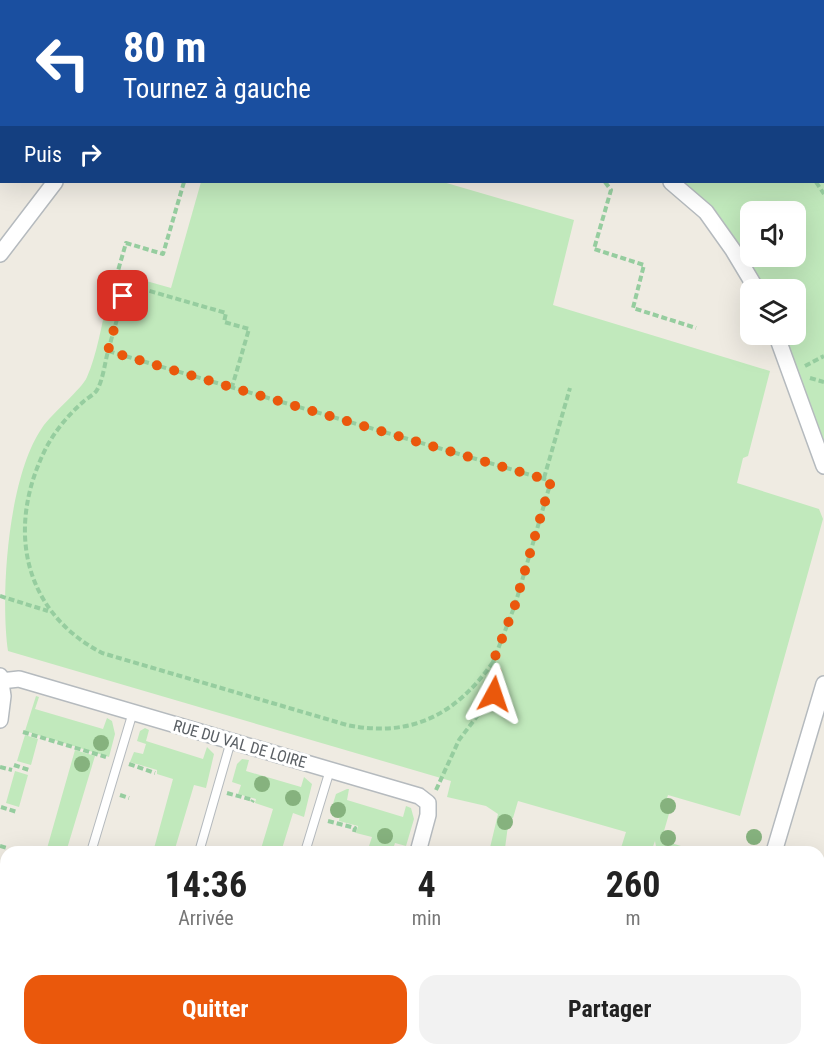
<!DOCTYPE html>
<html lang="fr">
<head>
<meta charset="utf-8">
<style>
  body { margin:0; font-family:"Roboto Condensed",sans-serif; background:#f2f2f2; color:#222; height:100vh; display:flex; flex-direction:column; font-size:22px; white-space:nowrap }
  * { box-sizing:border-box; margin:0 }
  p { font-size:20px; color:#767676 }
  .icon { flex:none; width:33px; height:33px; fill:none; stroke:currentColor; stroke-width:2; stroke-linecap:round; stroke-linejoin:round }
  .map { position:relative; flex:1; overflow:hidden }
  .side { position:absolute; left:0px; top:846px; width:825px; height:210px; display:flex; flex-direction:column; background:#fff; border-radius:18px 18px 0 0; box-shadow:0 6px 24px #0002 }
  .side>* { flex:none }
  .top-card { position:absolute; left:0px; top:0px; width:825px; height:183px; box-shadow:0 6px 24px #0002; background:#1a4fa0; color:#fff; overflow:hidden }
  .controls { position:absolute; left:740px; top:201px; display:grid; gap:12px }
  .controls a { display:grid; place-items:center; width:66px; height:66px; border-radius:12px; background:#fff; box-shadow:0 6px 24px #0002; font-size:30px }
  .pin { position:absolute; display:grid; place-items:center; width:51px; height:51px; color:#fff; margin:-26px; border-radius:12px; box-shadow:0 3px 9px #0006 }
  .me { position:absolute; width:66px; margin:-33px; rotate:5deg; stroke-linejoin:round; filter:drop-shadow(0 0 4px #0008) }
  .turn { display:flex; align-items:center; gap:21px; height:126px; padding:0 24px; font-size:27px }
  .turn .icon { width:78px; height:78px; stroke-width:2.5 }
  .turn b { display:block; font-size:42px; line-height:51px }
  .then { display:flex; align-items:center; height:57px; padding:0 24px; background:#0003; gap:12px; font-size:22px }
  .eta { display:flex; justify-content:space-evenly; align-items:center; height:102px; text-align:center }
  .eta b { font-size:36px; font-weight:700; line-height:42px }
  .primary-button { display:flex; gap:12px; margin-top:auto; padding:12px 24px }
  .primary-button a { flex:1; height:69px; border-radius:18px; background:#ea580c; color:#fff; font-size:24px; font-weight:700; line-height:69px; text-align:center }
  .primary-button a+a { background:#f2f2f2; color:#222 }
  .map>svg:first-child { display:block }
</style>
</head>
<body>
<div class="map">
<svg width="824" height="1056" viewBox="0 0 824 1056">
  <rect width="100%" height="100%" fill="#efebe2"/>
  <path fill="#c1e9bc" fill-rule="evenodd" d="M 408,0 L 824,0 L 824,466 L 776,335 L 795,334 L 795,290 L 757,289 L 733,250 L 671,182 L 824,182 L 824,2 ZM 750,212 L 795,212 L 795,256 L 750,256 Z
    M 201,182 L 443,182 L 574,220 L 553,305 L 770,371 L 748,456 L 743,458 L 737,483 L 819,509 L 823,519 L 740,816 L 668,795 L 667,798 L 673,800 L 664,831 L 674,834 L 671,843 L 701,852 L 657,852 L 655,841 L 651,852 L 621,848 L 626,832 L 518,801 L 513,818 L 509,818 L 505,848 L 517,852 L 489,852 L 498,814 L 486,806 L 447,797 L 451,781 L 8,651 C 0,595 8,477 42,428 C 52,413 82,389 87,377 C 97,354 101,327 107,302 L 115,305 L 125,275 L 171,288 Z
    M 36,696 L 39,697 L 35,709 L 103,729 L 107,718 L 112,721 L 115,734 L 109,757 L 25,731 Z
    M 145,728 L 149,730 L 146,741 L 203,759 L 207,747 L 214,754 L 206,788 L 194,785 L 174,852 L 153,852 L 173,779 L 157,774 L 157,770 L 130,762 L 134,752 L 143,754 L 146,744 L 137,741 L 140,731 Z
    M 25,735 L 38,739 L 31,765 L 17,761 Z
    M 75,750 L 95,756 L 66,852 L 46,852 Z
    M 242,759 L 249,760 L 246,771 L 301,787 L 304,777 L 312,784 L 304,817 L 293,813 L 281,852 L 260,852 L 273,809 L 255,803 L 256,799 L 238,794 L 241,785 L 232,782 L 237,764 Z
    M 15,771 L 28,775 L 19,807 L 6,803 Z
    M 347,789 L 349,789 L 347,800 L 403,817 L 406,806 L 411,808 L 414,819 L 406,846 L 395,843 L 392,852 L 367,852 L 372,837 L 356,833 L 358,826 L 339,821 L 340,813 L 331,810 L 336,794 Z
    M 3,1050 L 15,1054 L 17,1050 L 107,1050 L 114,1056 L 1,1056 Z
    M 733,1050 L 789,1050 L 810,1056 L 731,1056 Z"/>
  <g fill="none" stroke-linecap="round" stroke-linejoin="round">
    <defs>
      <path id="lane" d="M 91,852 L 133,712
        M 199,852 L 231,741
        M 305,852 L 330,770
        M 812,1050 L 824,1054"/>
      <path id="street" d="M 383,0 L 383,2
        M 0,74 L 2,74
        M 671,182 L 706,212 L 733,250 L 757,290
        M 0,254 L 55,182
        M 776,334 L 824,466
        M 0,676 L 3,696 L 0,720
        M 1,681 L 19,679 L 419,796 L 428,803 L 428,815 L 418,852
        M 774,852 L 824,684
        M 819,961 L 824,962
        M 0,962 L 6,964
        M 305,1050 L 325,1056
        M 357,1056 L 359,1050
        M 715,1056 L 717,1050"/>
    </defs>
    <use href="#lane" stroke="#b5babe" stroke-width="10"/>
    <use href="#street" stroke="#b5babe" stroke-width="18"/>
    <path stroke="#96cd9f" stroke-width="4" stroke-dasharray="6 3" stroke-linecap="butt" d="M 573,0 L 577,2
      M 184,182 L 163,254 L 126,243 L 115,281 L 226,313 L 224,322 L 249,329 L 232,387
      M 605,182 L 611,190 L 594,249 L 644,265 L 633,308 L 696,328
      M 816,182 L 824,194
      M 108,351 L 127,284
      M 805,366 L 824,356
      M 810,378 L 824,382
      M 544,478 L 570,388
      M 0,596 L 48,611
      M 23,732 L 106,757
      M 129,764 L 155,773
      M 14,765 L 29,770
      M 0,767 L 12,770
      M 436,790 L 459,740 L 494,694 L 497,666 L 493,662 L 515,605 L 551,481 L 108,351 C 105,362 103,380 97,390 C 94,395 87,398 83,402 C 68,415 55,431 46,448 C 6,527 22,611 102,653 L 347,725 C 411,738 456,715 493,662
      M 227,793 L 253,800 L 252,802
      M 120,795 L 129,798
      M 1,807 L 17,812
      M 328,821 L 355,828 L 354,832
      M 0,846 L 7,848
      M 114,1050 L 120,1056
      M 188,1050 L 192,1056
      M 133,1056 L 137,1050
      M 177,1056 L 178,1050
      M 221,1056 L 223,1050
      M 481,1056 L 483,1050
      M 669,1056 L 670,1056
      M 674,1056 L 676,1050
      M 682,1056 L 682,1050"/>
    <use href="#lane" stroke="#fff" stroke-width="8"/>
    <use href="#street" stroke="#fff" stroke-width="15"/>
  </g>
  <g fill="#86b27e">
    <circle cx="101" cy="743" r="8"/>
    <circle cx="82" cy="764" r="8"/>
    <circle cx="262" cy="784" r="8"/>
    <circle cx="293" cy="798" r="8"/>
    <circle cx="668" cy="806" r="8"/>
    <circle cx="338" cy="810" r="8"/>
    <circle cx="505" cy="822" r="8"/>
    <circle cx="385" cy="836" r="8"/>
    <circle cx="754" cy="837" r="8"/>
    <circle cx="668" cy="838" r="8"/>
  </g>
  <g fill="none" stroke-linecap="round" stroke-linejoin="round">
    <path stroke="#ea580c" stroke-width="10" stroke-dasharray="0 18" d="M 123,296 L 108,351 L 551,481 L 515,605 L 493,662 L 497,666 L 494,694"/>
  </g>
  <g text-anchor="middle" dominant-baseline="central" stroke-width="6" stroke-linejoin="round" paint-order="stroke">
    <g font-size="16" fill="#5b6065" stroke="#fff">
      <text transform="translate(240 744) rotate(16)">RUE DU VAL DE LOIRE</text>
    </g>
  </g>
</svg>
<div class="controls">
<a><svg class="icon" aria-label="sound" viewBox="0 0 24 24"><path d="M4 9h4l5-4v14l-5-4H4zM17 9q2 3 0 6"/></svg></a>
<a><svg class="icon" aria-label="layers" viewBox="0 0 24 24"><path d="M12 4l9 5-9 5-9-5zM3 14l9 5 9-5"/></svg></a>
</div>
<div class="pin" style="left:123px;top:296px;background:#d93025"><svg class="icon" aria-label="arrive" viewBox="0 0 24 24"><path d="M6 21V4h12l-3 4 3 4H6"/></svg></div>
<svg class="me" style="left:494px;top:694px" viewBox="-20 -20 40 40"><path d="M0-17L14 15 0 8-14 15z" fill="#ea580c" stroke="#fff" stroke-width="4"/></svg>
<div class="top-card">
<div class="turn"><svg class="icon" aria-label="left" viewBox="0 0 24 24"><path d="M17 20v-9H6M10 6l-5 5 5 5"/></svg><div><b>80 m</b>Tournez à gauche</div></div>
<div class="then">Puis<svg class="icon" aria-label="right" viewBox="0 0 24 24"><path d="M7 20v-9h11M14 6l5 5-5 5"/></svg></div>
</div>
<section class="side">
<div class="eta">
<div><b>14:36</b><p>Arrivée</p></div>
<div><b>4</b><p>min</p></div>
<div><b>260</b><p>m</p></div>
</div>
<div class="primary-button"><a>Quitter</a><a>Partager</a></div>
</section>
</div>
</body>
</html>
